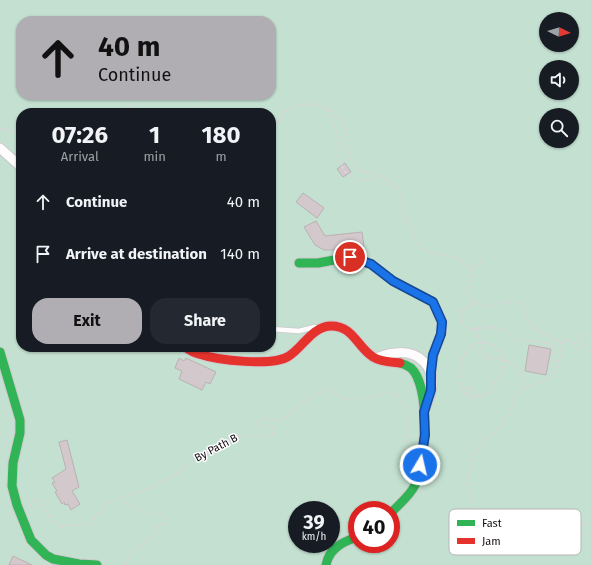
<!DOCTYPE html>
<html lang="en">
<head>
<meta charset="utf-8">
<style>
  body { margin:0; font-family:"Fira Sans",sans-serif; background:#242831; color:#f1f3f6; height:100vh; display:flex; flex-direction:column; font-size:15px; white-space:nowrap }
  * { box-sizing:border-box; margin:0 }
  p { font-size:13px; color:#9ea1a6 }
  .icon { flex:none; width:22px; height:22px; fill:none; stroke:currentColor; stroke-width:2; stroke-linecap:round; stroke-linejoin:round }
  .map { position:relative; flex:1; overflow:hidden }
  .sheet { position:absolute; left:16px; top:108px; width:260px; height:244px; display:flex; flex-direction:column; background:#171b24; border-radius:16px; box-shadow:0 1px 3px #0004 }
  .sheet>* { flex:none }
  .hud { position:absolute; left:16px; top:16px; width:260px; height:84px; border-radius:16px; box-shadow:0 1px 3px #0004; background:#b0aeb2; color:#111; overflow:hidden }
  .needle { width:26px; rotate:95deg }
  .controls { position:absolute; left:539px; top:12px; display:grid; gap:8px }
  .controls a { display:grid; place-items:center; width:40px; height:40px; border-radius:50%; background:#171b24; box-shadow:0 1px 3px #0004; font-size:20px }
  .speed { position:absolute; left:288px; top:501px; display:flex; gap:8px; font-size:20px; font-weight:700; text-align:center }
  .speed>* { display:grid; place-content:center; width:52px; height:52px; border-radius:50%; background:#171b24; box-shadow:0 1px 3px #0004; line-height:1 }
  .speed small { font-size:10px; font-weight:400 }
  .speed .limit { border:6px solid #d22; background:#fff; color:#111 }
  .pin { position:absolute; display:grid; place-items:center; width:34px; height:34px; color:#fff; margin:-17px; border:2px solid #fff; border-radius:50%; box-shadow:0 1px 4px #0007 }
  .me { position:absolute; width:44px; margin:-22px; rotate:9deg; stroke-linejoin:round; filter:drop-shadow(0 0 3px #0008) }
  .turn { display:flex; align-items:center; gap:14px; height:84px; padding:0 16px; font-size:18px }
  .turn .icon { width:52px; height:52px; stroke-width:2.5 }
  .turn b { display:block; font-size:28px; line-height:34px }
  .eta { display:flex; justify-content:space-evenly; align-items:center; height:68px; text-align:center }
  .eta b { font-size:24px; font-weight:700; line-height:28px }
  .action { display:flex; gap:8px; margin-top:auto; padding:8px 16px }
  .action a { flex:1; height:46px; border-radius:16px; background:#b0aeb2; color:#111; font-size:16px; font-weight:700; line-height:46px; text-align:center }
  .action a+a { background:#242831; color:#f1f3f6 }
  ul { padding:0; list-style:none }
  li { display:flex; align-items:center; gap:12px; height:52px; padding:0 16px }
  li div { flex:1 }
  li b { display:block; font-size:15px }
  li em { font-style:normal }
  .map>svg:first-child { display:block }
</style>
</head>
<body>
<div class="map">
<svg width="591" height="565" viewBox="0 0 591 565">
  <rect width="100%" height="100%" fill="#f5ebf4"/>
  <path fill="#c3e0d0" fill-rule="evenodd" d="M 0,0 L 591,0 L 591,565 L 0,565 ZM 546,19 L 572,19 L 572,45 L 546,45 ZM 21,21 L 271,21 L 271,95 L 21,95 ZM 546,67 L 572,67 L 572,93 L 546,93 ZM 21,113 L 271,113 L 271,347 L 21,347 ZM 546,115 L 572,115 L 572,141 L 546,141 ZM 297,510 L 331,510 L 331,544 L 297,544 ZM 357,510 L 391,510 L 391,544 L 357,544 Z"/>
  <path fill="#d3c9cc" stroke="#bab1b4" d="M 345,163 L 351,172 L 343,177 L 337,169 Z
    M 303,193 L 324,208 L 317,218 L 296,202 Z
    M 316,221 L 325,236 L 362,232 L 364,246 L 343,248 L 343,250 L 324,250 L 315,245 L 304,227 Z
    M 529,345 L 551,349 L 546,375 L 525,371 Z
    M 179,358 L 184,361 L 186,358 L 216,372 L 210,384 L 206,382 L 202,390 L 179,379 L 182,371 L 175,368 Z
    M 67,440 L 79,487 L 72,491 L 80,504 L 71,510 L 68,504 L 65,505 L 64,502 L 62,504 L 55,492 L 57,491 L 52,483 L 55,482 L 52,478 L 66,469 L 59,442 Z
    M 13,556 L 32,565 L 9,565 Z"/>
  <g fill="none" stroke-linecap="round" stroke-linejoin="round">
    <defs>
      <path id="lane" d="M 271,329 L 299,331 L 315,327"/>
      <path id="street" d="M 0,148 L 21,167
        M 376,358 C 382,356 389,353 395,353 C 419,350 436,367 431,391 C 430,397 427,403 425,409"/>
      <path id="fast" d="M 299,263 L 318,263 L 350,257 L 371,264 L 393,281 L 433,302 L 442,322 L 441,334 L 433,355 L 431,372
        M 0,352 L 20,420 L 20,433 L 13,463 L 12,486 L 17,505 L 31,540 L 46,555 L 53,559 L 79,564 L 97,565
        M 391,513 C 399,504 410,496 415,485 C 426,462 431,387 411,368 C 408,366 404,364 400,363
        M 326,565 C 329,549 342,542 357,537"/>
      <path id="jam" d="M 185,347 C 189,350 194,353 199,354 C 217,360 273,367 289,356 C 303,347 312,327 330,326 C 353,325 357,347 373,357 C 381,362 391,362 400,363"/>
    </defs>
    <use href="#lane" stroke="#d0c8cf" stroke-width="6"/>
    <use href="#street" stroke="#d0c8cf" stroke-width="11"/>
    <use href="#fast" stroke="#d0c8cf" stroke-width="11"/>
    <use href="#jam" stroke="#d0c8cf" stroke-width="11"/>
    <path stroke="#d8d5d8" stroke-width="2" stroke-dasharray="3 3" stroke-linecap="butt" d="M 201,95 L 204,104 L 202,113
      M 328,109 L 331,121 L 337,130 L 339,142 L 338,157 L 344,171 L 357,180 L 370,180 L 380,177
      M 123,113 L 131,106 L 138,95
      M 0,129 L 13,131 L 21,134
      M 271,132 L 283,113 L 295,106 L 315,104 L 328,109 L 336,115 L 347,131 L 347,150 L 351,162 L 358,170 L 381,176 L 398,187 L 403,200 L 404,216 L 417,242 L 425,251 L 457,258 L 464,262 L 470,270 L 469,293 L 474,303 L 486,307 L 505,302 L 520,302 C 524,308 525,313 527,319 C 531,328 552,338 561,342 C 569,338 573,342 578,348 L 580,333 L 591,354
      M 470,270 L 484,259
      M 474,303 L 463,311 L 461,319 L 464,325 L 469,329 L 494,327 L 506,331 L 515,339 L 533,341 L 555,345 L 552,361 L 559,362
      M 477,329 L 485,357 C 508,361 523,360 523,388
      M 561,342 C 563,351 560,362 555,371 C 547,383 530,383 519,392 C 510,398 512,410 506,419 C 500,429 488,435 480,444 C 466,458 467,489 473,507 C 477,522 483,533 499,537 C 521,542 535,536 555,529 C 562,527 569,524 576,524 C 581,524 586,525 591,525
      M 468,387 L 478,392 L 476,397 L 466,392 Z
      M 29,507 L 35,500 L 41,502 L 53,523 L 62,527 L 69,524 L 77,526 L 91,523 L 106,503 L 120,498
      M 526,539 C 548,544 566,539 587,534 L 591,531
      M 374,544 L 378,565
      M 127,565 C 129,548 141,547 151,536 C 156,531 158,526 164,522 L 164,517 L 161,514 C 142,515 135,509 120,498 L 150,488 L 160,484 L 210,449 L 240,435 L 271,436 L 274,432 L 273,428 L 261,426 L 257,422 C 266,414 275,424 284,419 C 289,416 293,409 298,406 C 306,399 316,394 325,389 L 333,391 L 342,399 L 350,400 L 392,393 L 399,397 L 404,407 L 406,414 L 407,453 L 410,456"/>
    <use href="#lane" stroke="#fefcfd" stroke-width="4.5"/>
    <use href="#street" stroke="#fefcfd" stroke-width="9"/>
    <use href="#fast" stroke="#30b455" stroke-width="9"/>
    <use href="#jam" stroke="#e5322d" stroke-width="9"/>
    <path stroke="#d8d5d8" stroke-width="2" stroke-dasharray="3 3" stroke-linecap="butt" d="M 482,342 C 508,347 508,366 493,385 C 491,388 488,392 485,395 C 477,401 463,398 461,386 C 460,383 461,378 461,374 C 462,357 463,347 482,342 Z"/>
  </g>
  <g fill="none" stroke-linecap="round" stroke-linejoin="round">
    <defs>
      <path id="route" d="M 350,257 L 371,264 L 393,281 L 433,302 L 442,322 L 441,334 L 433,355 L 431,372 L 431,390 L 424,412 L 425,435 L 420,465"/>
    </defs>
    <use href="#route" stroke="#114b97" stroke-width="10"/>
    <use href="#route" stroke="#1a73e8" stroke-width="7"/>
  </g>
  <g text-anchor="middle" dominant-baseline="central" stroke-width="3" stroke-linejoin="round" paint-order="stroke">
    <g font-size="11" fill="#110b11" stroke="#fff">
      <text transform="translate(216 448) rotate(-28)">By Path B</text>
    </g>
  </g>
  <rect x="449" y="509" width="132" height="46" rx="6" fill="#fff" stroke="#b8b6b8" stroke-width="1"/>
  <rect x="457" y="520" width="18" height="6" fill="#30b455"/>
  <rect x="457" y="538" width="18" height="6" fill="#e5322d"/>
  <g font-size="11" fill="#110b11">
    <text x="482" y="527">Fast</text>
    <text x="482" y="545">Jam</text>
  </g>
</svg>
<div class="controls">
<a><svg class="needle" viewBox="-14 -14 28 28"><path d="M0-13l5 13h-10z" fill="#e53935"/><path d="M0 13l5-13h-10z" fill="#9ea1a6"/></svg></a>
<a><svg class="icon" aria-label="sound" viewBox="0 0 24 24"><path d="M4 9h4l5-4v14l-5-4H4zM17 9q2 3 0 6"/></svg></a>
<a><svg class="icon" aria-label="search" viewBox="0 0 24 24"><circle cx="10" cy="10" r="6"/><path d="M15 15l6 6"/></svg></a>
</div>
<div class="speed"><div>39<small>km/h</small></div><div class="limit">40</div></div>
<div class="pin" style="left:350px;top:257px;background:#d93025"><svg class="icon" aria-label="arrive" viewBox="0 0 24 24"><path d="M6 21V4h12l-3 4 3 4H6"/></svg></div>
<svg class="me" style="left:420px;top:465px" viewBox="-20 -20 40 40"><circle r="17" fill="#1a73e8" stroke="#fff" stroke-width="3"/><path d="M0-11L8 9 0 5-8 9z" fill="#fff"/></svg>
<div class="hud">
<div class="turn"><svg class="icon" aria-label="ahead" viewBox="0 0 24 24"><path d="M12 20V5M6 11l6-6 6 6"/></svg><div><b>40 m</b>Continue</div></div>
</div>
<section class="sheet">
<div class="eta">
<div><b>07:26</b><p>Arrival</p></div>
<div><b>1</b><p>min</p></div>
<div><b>180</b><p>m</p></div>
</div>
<ul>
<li><svg class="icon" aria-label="ahead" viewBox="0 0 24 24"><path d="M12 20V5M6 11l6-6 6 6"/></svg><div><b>Continue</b></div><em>40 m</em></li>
<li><svg class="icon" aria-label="arrive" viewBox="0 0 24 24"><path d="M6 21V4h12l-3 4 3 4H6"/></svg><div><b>Arrive at destination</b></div><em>140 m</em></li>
</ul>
<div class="action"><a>Exit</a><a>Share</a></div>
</section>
</div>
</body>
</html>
